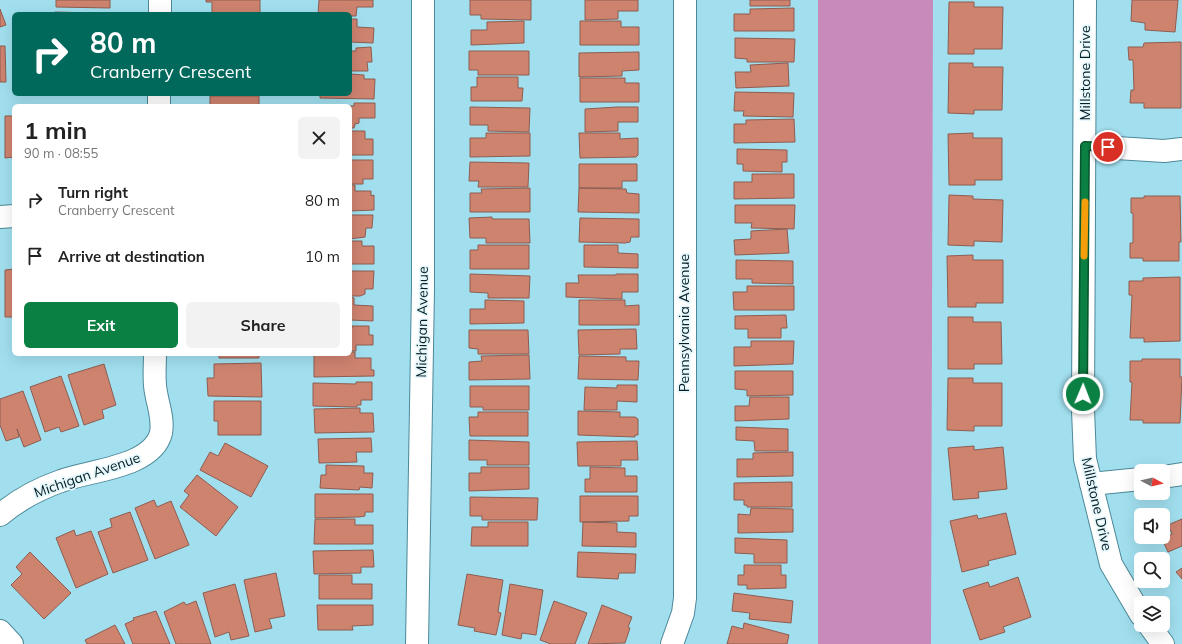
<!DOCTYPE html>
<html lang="en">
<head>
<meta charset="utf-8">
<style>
  body { margin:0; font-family:Mulish,sans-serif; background:#f2f2f2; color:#222; height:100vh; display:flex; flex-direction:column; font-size:15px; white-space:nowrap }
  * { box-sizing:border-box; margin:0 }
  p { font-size:13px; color:#767676 }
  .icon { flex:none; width:22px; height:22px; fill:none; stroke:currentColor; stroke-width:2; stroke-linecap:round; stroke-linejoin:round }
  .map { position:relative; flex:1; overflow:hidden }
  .sheet { position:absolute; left:12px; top:104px; width:340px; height:252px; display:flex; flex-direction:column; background:#fff; border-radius:6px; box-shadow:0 4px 16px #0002 }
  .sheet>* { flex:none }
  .guide { position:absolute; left:12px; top:12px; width:340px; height:84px; border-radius:6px; box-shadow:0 4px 16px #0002; background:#00695c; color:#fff; overflow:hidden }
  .needle { width:26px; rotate:97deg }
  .fabs { position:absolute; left:1134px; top:464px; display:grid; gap:8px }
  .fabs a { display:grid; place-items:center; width:36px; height:36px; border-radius:6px; background:#fff; box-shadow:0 4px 16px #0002; font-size:20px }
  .pin { position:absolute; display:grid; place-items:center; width:34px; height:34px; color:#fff; margin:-17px; border:2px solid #fff; border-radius:50%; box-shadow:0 1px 4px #0007 }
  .me { position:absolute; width:44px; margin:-22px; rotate:1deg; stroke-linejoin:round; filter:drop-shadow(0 0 3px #0008) }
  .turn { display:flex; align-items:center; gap:14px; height:84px; padding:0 12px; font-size:18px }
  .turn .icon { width:52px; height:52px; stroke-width:2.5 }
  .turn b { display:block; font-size:28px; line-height:34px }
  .round { display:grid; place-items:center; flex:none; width:42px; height:42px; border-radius:6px; background:#f2f2f2 }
  .summary { display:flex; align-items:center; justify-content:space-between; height:68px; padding:0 12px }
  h1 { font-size:24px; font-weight:700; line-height:30px }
  .button { display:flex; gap:8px; margin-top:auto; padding:8px 12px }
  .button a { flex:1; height:46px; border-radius:6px; background:#0b8043; color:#fff; font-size:16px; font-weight:700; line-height:46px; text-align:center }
  .button a+a { background:#f2f2f2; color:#222 }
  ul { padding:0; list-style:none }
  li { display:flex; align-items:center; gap:12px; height:56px; padding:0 12px }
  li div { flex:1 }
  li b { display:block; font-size:15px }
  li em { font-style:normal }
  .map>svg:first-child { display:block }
</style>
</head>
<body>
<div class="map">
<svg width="1182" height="644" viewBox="0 0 1182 644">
  <rect width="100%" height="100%" fill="#a1dfef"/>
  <path fill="#c88aba" d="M 818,0 L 933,0 L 931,644 L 818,644 Z"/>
  <path fill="#ce836f" stroke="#8d5d51" d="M 56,0 L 110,0 L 110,8 L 56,7 Z
    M 206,0 L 260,0 L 260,14 L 212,14 L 212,2 L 206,2 Z
    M 319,0 L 373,0 L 373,7 L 357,7 L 356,16 L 350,16 L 350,14 L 318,14 Z
    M 470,0 L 531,0 L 531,20 L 481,19 L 481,15 L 470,15 Z
    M 585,0 L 638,0 L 638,11 L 618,11 L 618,19 L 585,20 Z
    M 750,0 L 790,0 L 790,6 L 750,6 Z
    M 1132,0 L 1178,0 L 1175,32 L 1145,30 L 1145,23 L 1131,21 Z
    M 949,2 L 974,2 L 974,7 L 1003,7 L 1002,49 L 974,49 L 974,54 L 948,54 Z
    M 794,8 L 794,31 L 734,31 L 734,14 L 750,14 L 750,9 Z
    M 0,9 L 6,25 L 0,27 Z
    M 55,12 L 94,13 L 55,14 Z
    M 350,19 L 357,19 L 357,27 L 374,28 L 373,43 L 350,42 Z
    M 524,21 L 524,43 L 471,45 L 471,30 L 487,30 L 487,22 Z
    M 580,21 L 621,21 L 621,27 L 639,27 L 639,45 L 580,45 Z
    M 735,38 L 795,39 L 794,62 L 747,62 L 747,59 L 735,58 Z
    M 1181,42 L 1181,108 L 1144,108 L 1144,103 L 1130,103 L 1131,90 L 1134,90 L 1133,60 L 1129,60 L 1128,47 L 1143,47 L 1144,43 Z
    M 0,46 L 5,46 L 6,82 L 0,82 Z
    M 371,47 L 372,62 L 367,62 L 368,71 L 350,71 L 350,51 L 356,51 L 356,48 Z
    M 469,51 L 529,51 L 529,75 L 478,75 L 478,70 L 469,70 Z
    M 639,52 L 639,70 L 622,71 L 622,76 L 579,77 L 579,53 Z
    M 788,63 L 789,86 L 736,88 L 735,72 L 751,72 L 750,65 Z
    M 949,63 L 973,63 L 973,67 L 1003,67 L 1002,110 L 974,110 L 974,114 L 948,113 Z
    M 350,74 L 364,75 L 364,79 L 375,79 L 374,99 L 320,98 L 320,94 L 350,94 Z
    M 477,77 L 518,77 L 518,88 L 523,88 L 522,101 L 471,101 L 471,87 L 477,87 Z
    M 580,78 L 625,78 L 625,83 L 639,83 L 639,102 L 580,102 Z
    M 735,92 L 794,93 L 793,117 L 743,116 L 744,111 L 734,111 Z
    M 210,96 L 259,96 L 259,106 L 210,106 Z
    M 354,103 L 375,103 L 375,118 L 359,118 L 359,123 L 355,124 L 354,128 L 350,128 L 350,106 L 320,106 L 354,106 Z
    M 470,107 L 530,108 L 529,132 L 488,131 L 488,125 L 470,125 Z
    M 617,107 L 638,107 L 638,122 L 618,122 L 618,131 L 585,132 L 585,109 Z
    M 5,116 L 14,116 L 14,157 L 5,158 Z
    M 794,119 L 795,142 L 734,143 L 734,124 L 746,124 L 746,120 Z
    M 350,131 L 365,131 L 365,139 L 373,139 L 373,155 L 350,155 Z
    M 486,133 L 530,133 L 530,156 L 470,157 L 470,138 L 486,138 Z
    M 579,133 L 620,133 L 620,139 L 638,138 L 638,155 L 636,157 L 580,158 Z
    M 973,133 L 973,138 L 1002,138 L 1002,180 L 975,180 L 975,185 L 949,185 L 948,134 Z
    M 737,149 L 787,150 L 787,162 L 782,162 L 782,172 L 743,171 L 743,164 L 737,164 Z
    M 350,160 L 373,160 L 373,179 L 363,179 L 363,184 L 350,184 Z
    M 470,162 L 529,163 L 528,187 L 478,187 L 479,181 L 469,181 Z
    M 579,164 L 637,164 L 637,181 L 622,181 L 622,188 L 579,188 Z
    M 752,174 L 794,174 L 794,198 L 734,199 L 734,182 L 752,182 Z
    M 350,185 L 355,185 L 355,191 L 371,191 L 371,196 L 374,195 L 374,210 L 350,211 Z
    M 530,188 L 530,212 L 470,212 L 470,193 L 482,193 L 481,189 Z
    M 579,188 L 626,189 L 627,193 L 639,194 L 639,213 L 578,212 Z
    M 949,195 L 973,196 L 973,199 L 1003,200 L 1002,242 L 974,241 L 974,246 L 948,245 Z
    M 1144,196 L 1180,196 L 1181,242 L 1179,242 L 1179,261 L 1143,261 L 1143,258 L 1130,258 L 1130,243 L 1133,243 L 1133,213 L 1131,213 L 1131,198 L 1144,198 Z
    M 735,205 L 795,205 L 794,229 L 751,228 L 752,223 L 735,223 Z
    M 350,215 L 373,215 L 372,228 L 366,228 L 365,237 L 350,239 Z
    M 492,217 L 492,219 L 529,219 L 530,243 L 486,243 L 486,238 L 470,238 L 469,218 Z
    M 580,218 L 639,219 L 639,237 L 631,237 L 630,242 L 625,243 L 579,242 Z
    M 787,229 L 789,253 L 735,255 L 734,240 L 751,239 L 751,231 Z
    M 350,241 L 362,241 L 362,246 L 374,246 L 374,264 L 350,264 Z
    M 478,245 L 529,245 L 529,269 L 470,269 L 470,250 L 478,250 Z
    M 584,245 L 618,245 L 618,253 L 638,254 L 638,268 L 584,267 Z
    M 973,255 L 973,260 L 1003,260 L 1003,303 L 976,303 L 976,307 L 948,307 L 947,256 Z
    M 736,260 L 793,261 L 793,284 L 752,283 L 752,279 L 736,279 Z
    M 14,269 L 14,317 L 5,317 L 5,270 Z
    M 350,271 L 374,271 L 373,289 L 365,289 L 365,294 L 360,296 L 350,296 Z
    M 470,274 L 530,276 L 529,298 L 488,298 L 488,293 L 470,292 Z
    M 616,274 L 638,274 L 638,292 L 622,292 L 622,299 L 566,297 L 566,283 L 579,283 L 578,275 L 616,275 Z
    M 1180,277 L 1180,341 L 1144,342 L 1144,338 L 1130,338 L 1132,295 L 1129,295 L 1129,281 L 1143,281 L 1143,278 Z
    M 747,286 L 794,286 L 794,310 L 734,310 L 733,292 L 747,292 Z
    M 350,297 L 354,298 L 354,305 L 373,306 L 373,321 L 350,320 Z
    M 485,300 L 524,301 L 524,323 L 470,324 L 470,309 L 485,309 Z
    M 579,300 L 625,300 L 625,306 L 639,305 L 639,325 L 579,325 Z
    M 786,315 L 787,328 L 781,328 L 781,338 L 748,338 L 748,329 L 735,329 L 735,316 Z
    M 948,317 L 973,317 L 973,322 L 1001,322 L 1002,364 L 974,364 L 974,369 L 948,369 Z
    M 352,326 L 369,326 L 369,335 L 373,335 L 373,345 L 356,345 L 356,351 L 350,351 L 350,328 L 352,328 Z
    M 636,329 L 637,349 L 620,349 L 620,354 L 579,355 L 578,330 Z
    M 469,330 L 528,330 L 529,354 L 478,354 L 478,349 L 469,348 Z
    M 751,341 L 794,341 L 793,364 L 734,366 L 734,347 L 751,347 Z
    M 350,352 L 355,352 L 355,358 L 371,358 L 371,370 L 374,370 L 374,376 L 314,377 L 314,354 L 350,354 Z
    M 219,354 L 259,354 L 259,358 L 219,358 Z
    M 529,355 L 530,379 L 469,380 L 469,362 L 482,361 L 481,356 Z
    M 579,356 L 626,357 L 626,361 L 639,361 L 638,380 L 578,379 Z
    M 1142,359 L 1180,359 L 1180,377 L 1182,377 L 1180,423 L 1143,423 L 1143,420 L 1130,420 L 1132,382 L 1130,382 L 1130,361 L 1142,361 Z
    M 261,363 L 262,397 L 208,396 L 207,378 L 214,378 L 214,364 Z
    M 104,364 L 116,405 L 102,410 L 104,418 L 84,425 L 68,375 Z
    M 735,371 L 793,371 L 793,395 L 747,396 L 747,390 L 735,389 Z
    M 61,376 L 79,426 L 61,432 L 59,427 L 45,432 L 30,387 Z
    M 948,378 L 973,378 L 973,383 L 1002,383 L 1002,426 L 974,426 L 974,431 L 947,430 Z
    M 356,382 L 372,382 L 372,400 L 361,400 L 361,405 L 357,405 L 357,407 L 313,406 L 313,383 L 356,384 Z
    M 617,385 L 637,385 L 637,402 L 617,401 L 617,410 L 584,410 L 585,387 L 617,388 Z
    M 470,386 L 529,386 L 529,410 L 483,410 L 483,407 L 470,407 Z
    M 23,391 L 41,440 L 24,447 L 17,429 L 19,437 L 6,441 L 0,425 L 0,399 Z
    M 750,397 L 789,397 L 789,419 L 735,421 L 735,406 L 749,406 Z
    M 214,401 L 261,401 L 261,435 L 218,435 L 218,421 L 214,421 Z
    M 360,408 L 360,413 L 373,413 L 374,432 L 315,433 L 314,409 Z
    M 578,411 L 620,412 L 620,417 L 635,417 L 638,419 L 638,435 L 635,435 L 635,437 L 578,435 Z
    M 478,412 L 528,412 L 528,436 L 470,436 L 469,417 L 478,417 Z
    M 736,427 L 788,429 L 788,451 L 755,451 L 754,441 L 736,440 Z
    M 371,438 L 372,452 L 356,452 L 357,462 L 319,463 L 318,439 Z
    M 469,440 L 529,442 L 529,465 L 487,465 L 487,460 L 469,460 Z
    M 637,441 L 638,460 L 621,460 L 621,466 L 578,466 L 577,442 Z
    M 225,443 L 268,466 L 251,497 L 200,470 L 210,452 L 218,456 Z
    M 974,446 L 974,450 L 1003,447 L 1007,489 L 978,492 L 979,498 L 953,500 L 948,448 Z
    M 793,452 L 793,476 L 737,477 L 737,459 L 753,459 L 753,453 Z
    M 326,465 L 364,466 L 364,473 L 373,473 L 372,488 L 360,487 L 359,490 L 320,488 L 321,475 L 326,475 Z
    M 481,467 L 529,467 L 529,489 L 469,491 L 469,473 L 481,473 Z
    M 590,467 L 625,468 L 625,476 L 637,476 L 637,492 L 585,492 L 585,479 L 590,479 Z
    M 197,475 L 238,507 L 216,536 L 180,507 L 189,495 L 184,491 Z
    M 792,482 L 792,507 L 747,507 L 747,505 L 744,505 L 744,500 L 734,500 L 734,483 Z
    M 315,494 L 373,494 L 373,512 L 365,512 L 365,516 L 359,517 L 315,518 Z
    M 580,496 L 638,496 L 638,516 L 629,516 L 629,521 L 580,522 Z
    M 470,497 L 538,498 L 537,520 L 482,520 L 482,516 L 470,516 Z
    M 154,500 L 157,507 L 171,501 L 189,545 L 155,559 L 135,508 Z
    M 751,508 L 793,509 L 793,532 L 738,533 L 738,514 L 750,515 Z
    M 130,512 L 148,560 L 113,573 L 98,532 L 112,527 L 110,519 Z
    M 1006,513 L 1016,554 L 988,561 L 989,565 L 962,572 L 950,521 L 977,515 L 978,519 Z
    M 315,519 L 355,519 L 355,525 L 373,525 L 373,544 L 314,544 Z
    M 1182,519 L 1182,546 L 1168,552 L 1162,539 L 1172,534 L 1168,525 Z
    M 488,522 L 528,522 L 528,546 L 471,546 L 472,527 L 488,527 Z
    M 583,522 L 617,523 L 617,532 L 636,533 L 636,547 L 582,546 Z
    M 74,530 L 76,536 L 91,531 L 108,574 L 76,588 L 56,538 Z
    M 735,538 L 787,540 L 787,563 L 754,563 L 754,554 L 735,553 Z
    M 373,550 L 374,567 L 361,567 L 361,573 L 314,574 L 313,551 Z
    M 30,552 L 71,593 L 44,619 L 11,585 L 22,574 L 16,567 Z
    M 578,552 L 636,554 L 635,573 L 619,573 L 618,579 L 577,577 Z
    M 744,565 L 781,565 L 781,575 L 786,575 L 786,588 L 747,589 L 747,585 L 738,585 L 738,575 L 744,575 Z
    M 1182,568 L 1182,579 L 1176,572 Z
    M 276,573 L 285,616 L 269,619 L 272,628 L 255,632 L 244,580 Z
    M 467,574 L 503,580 L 498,612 L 501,613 L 496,635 L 474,631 L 475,628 L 458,625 Z
    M 319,575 L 352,575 L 352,584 L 372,584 L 372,599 L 319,599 Z
    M 1018,577 L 1031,617 L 1003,627 L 1005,632 L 980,640 L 963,590 L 988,582 L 990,587 Z
    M 235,584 L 249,636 L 231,640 L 229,632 L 215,637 L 203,593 Z
    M 510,584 L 543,590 L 536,635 L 522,633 L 521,639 L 502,635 Z
    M 734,593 L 793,601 L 791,623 L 749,619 L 750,613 L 732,611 Z
    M 196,601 L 211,644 L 176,644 L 164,612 L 184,602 L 186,605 Z
    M 554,601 L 587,613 L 575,644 L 551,644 L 540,640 Z
    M 317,605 L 373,605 L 373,625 L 352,626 L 353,630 L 318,630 Z
    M 602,605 L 632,617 L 628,627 L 630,628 L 625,643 L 588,644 Z
    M 156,611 L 170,644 L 133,644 L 125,624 L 134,620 L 133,618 Z
    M 744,623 L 789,635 L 787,644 L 727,644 L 732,626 L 743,629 Z
    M 115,625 L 125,644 L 87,644 L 85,640 Z"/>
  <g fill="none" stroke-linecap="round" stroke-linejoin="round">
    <defs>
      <path id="minor" d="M 1085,0 L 1083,410 L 1085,459 L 1111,564 L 1141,615
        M 160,14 L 160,0
        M 159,106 L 159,94
        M 1085,146 L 1164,151 L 1182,149
        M 0,217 L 14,216
        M 1163,477 L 1182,474
        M 1091,484 L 1141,479
        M 0,515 C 18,500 38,489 61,481 C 89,470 152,468 161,433 C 164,416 156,401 155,385 C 154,374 155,364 155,354
        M 1149,625 L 1163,644
        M 0,631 L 12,644
        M 417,644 L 423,288 L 423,0
        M 672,644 L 683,613 L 685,598 L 685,0"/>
    </defs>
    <use href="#minor" stroke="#4c8897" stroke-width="24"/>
    <use href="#minor" stroke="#fff" stroke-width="22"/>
  </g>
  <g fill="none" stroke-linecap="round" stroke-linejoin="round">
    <defs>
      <path id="route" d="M 1083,394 L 1085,146 L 1108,147"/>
    </defs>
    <use href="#route" stroke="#07532c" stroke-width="10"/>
    <use href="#route" stroke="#0b8043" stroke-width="7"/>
    <path stroke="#f59e0b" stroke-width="7" d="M 1084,256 L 1085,202"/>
  </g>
  <g text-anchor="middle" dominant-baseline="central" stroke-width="3.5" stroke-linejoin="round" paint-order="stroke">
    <g font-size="14" fill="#041e24" stroke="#e6f8fc">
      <text transform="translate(1085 73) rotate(-90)">Millstone Drive</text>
      <text transform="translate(422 322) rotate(-89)">Michigan Avenue</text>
      <text transform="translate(684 323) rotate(-90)">Pennsylvania Avenue</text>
      <text transform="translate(87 475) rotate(-19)">Michigan Avenue</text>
      <text transform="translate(1097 504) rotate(77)">Millstone Drive</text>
    </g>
  </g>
</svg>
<div class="fabs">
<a><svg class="needle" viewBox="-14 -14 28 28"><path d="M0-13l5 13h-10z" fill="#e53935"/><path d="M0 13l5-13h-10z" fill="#767676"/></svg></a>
<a><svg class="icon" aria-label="sound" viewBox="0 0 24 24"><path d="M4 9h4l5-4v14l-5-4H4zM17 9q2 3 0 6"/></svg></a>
<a><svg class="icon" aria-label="search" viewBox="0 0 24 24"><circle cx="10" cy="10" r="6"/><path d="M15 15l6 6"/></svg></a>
<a><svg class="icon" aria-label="layers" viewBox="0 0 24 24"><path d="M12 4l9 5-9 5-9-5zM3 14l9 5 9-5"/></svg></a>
</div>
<div class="pin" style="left:1108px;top:147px;background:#d93025"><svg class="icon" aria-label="arrive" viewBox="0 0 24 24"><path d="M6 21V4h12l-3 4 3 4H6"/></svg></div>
<svg class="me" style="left:1083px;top:394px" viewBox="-20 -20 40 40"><circle r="17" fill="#0b8043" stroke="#fff" stroke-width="3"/><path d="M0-11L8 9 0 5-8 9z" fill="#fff"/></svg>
<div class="guide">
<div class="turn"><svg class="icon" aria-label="right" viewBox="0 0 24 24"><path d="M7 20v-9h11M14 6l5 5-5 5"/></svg><div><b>80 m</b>Cranberry Crescent</div></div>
</div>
<section class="sheet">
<div class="summary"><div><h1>1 min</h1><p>90 m · 08:55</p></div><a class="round"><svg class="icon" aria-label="close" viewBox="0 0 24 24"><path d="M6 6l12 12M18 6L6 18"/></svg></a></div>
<ul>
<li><svg class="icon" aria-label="right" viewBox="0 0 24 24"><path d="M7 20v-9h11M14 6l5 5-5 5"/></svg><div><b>Turn right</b><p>Cranberry Crescent</p></div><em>80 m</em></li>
<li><svg class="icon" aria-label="arrive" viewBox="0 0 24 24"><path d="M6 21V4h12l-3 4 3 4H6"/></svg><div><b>Arrive at destination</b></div><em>10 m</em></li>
</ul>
<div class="button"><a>Exit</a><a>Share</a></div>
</section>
</div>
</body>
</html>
